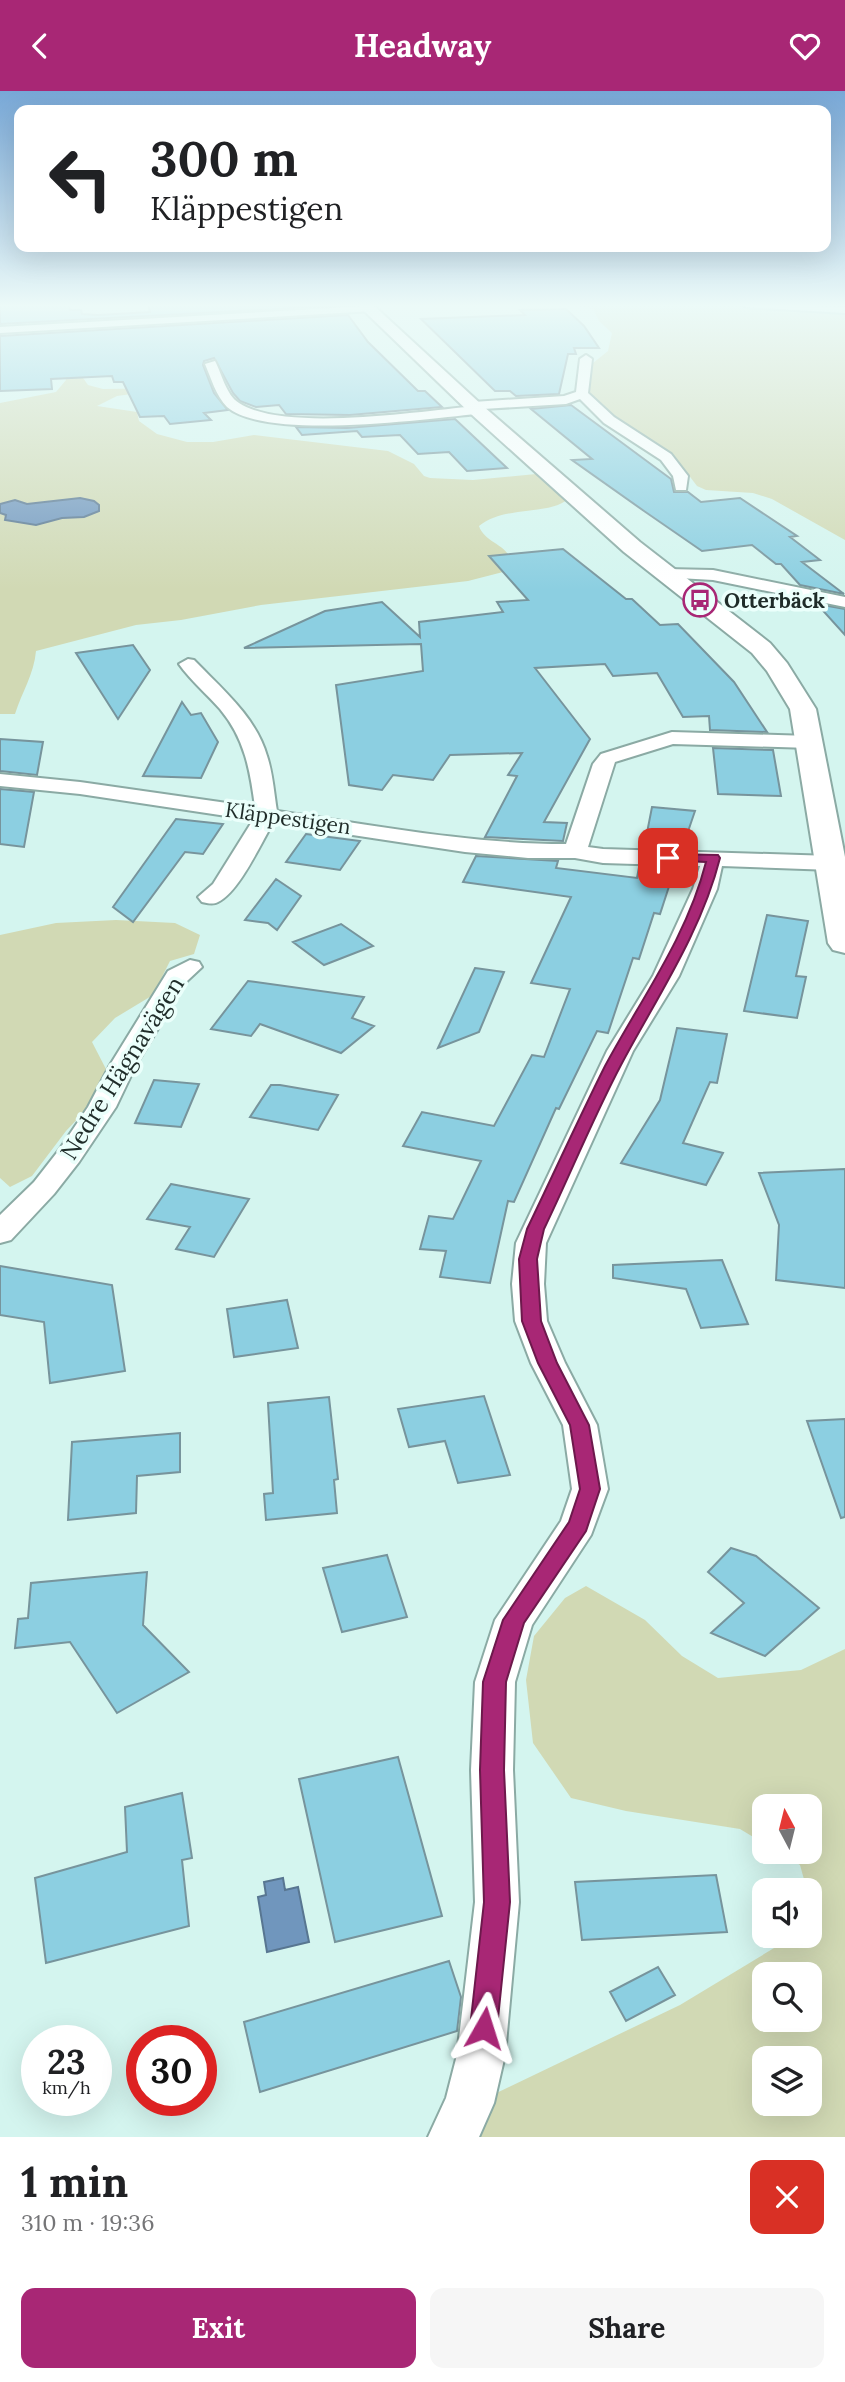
<!DOCTYPE html>
<html lang="en">
<head>
<meta charset="utf-8">
<style>
  body { margin:0; font-family:Lora,serif; background:#f6f6f6; color:#202124; height:100vh; display:flex; flex-direction:column; font-size:26px; white-space:nowrap }
  * { box-sizing:border-box; margin:0 }
  p { font-size:23px; color:#757577 }
  .icon { flex:none; width:38px; height:38px; fill:none; stroke:currentColor; stroke-width:2; stroke-linecap:round; stroke-linejoin:round }
  .map { position:relative; height:2046px; overflow:hidden }
  .side { display:flex; flex-direction:column; background:#fff; flex:1 }
  .side>* { flex:none }
  .banner { position:absolute; left:14px; top:14px; width:817px; height:147px; border-radius:14px; box-shadow:0 7px 28px #0002; background:#fff; color:#202124; overflow:hidden }
  .needle { width:46px; rotate:353deg }
  .controls { position:absolute; left:752px; top:1703px; display:grid; gap:14px }
  .controls a { display:grid; place-items:center; width:70px; height:70px; border-radius:14px; background:#fff; box-shadow:0 7px 28px #0002; font-size:35px }
  .speed { position:absolute; left:21px; top:1934px; display:flex; gap:14px; font-size:35px; font-weight:700; text-align:center }
  .speed>* { display:grid; place-content:center; width:91px; height:91px; border-radius:50%; background:#fff; box-shadow:0 7px 28px #0002; line-height:1 }
  .speed small { font-size:18px; font-weight:400 }
  .speed .limit { border:10px solid #d22; background:#fff; color:#111 }
  .pin { position:absolute; display:grid; place-items:center; width:60px; height:60px; color:#fff; margin:-30px; border-radius:14px; box-shadow:0 4px 10px #0006 }
  .me { position:absolute; width:77px; margin:-38px; rotate:6deg; stroke-linejoin:round; filter:drop-shadow(0 0 5px #0008) }
  .turn { display:flex; align-items:center; gap:24px; height:147px; padding:0 21px; font-size:32px }
  .turn .icon { width:91px; height:91px; stroke-width:2.5 }
  .turn b { display:block; font-size:49px; line-height:60px }
  .round { display:grid; place-items:center; flex:none; width:74px; height:74px; border-radius:14px; background:#f6f6f6 }
  .headline { display:flex; align-items:center; justify-content:space-between; height:119px; padding:0 21px }
  h1 { font-size:42px; font-weight:800; line-height:52px }
  .primary-button { display:flex; gap:14px; margin-top:auto; padding:14px 21px }
  .primary-button a { flex:1; height:80px; border-radius:14px; background:#a82775; color:#fff; font-size:28px; font-weight:800; line-height:80px; text-align:center }
  .primary-button a+a { background:#f6f6f6; color:#202124 }
  header { display:flex; justify-content:space-between; align-items:center; height:91px; padding:0 21px; background:#a82775; color:#fff; font-size:32px; font-weight:800 }
  .map>svg:first-child { display:block }
</style>
</head>
<body>
<header><svg class="icon" aria-label="back" viewBox="0 0 24 24"><path d="M15 5l-7 7 7 7"/></svg>Headway<svg class="icon" aria-label="heart" viewBox="0 0 24 24"><path d="M12 20l-8-8c-3-5 5-10 8-4 3-6 11-1 8 4z"/></svg></header>
<div class="map">
<svg width="845" height="2046" viewBox="0 0 845 2046">
  <rect width="100%" height="100%" fill="#d4f5ef"/>
  <path fill="#d1d9b4" fill-rule="evenodd" d="M 730,213 L 845,221 L 845,449 L 772,408 L 753,402 L 706,399 L 697,395 L 678,370 L 617,329 L 588,302 L 593,272 L 608,260 L 612,242 L 599,230 L 593,218 L 573,214 Z
    M 76,277 L 88,294 L 103,298 L 175,297 L 117,305 L 97,315 L 137,321 L 139,330 L 157,343 L 187,351 L 213,351 L 254,344 L 388,360 L 414,373 L 424,385 L 430,387 L 473,389 L 536,383 L 545,385 L 568,408 C 548,425 505,414 479,435 C 484,451 506,453 511,469 L 503,481 L 468,490 L 261,514 L 181,529 L 136,534 L 36,560 C 34,583 22,601 15,623 L 0,623 L 0,422 L 6,424 L 6,429 L 36,434 L 62,427 L 84,426 L 80,407 L 27,413 L 15,409 L 0,413 L 0,312 L 56,301 L 66,289 L 62,280 Z
    M 116,829 L 175,832 L 200,844 L 194,863 L 170,870 L 153,904 L 115,927 L 92,951 L 107,980 L 100,1004 L 66,1040 L 32,1085 L 10,1096 L 0,1087 L 0,844 L 56,832 Z
    M 586,1495 L 645,1529 L 682,1565 L 718,1587 L 801,1579 L 845,1558 L 845,2046 L 434,2046 L 442,2028 L 680,1914 L 794,1845 L 810,1844 L 810,1835 L 816,1831 L 810,1799 L 807,1799 L 800,1774 L 778,1761 L 810,1760 L 810,1715 L 765,1715 L 765,1753 L 740,1738 L 626,1720 L 571,1707 L 533,1652 L 526,1589 L 534,1545 L 565,1507 ZM 765,1883 L 810,1883 L 810,1928 L 765,1928 ZM 765,1967 L 810,1967 L 810,2012 L 765,2012 Z"/>
  <path fill="#7096bd" stroke="#587691" stroke-width="2" d="M 80,407 L 94,410 L 99,414 L 99,420 L 84,426 L 62,427 L 36,434 L 5,429 L 6,424 L 0,422 L 0,413 L 15,409 L 27,413 Z
    M 283,1787 L 285,1799 L 298,1796 L 309,1851 L 267,1861 L 258,1806 L 266,1804 L 264,1791 Z"/>
  <path fill="#8ccfe1" stroke="#77949c" stroke-width="2" d="M 0,213 L 69,213 L 70,219 L 81,219 L 82,223 L 98,224 L 150,221 L 148,214 L 331,215 L 0,233 Z
    M 566,218 L 584,235 L 599,257 L 574,257 L 576,263 L 568,263 L 559,303 L 516,305 L 510,300 L 495,300 L 421,228 L 525,224 L 520,219 Z
    M 348,224 L 368,251 L 418,300 L 425,300 L 442,316 L 350,324 L 286,323 L 279,314 L 256,316 L 240,310 L 233,302 L 214,267 L 204,270 L 203,274 L 214,302 L 228,319 L 204,322 L 211,329 L 170,333 L 164,325 L 140,326 L 123,291 L 114,291 L 112,285 L 51,288 L 52,298 L 0,300 L 0,245 Z
    M 571,314 L 671,388 L 674,401 L 688,401 L 701,411 L 740,407 L 797,445 L 790,446 L 820,469 L 802,471 L 844,503 L 800,494 L 781,473 L 776,473 L 752,454 L 702,460 L 644,420 L 572,369 L 592,368 L 531,318 Z
    M 455,328 L 507,377 L 467,380 L 449,361 L 418,363 L 400,344 L 362,346 L 357,340 L 302,344 L 296,336 L 347,337 Z
    M 563,458 L 626,508 L 632,508 L 660,534 L 678,533 L 734,591 L 767,641 L 710,639 L 709,625 L 683,626 L 657,582 L 613,585 L 605,573 L 535,577 L 590,648 L 544,731 L 567,732 L 563,750 L 485,746 L 517,685 L 508,684 L 522,662 L 450,664 L 433,689 L 393,684 L 382,699 L 349,694 L 336,594 L 423,580 L 421,553 L 244,557 L 325,520 L 382,511 L 420,546 L 419,531 L 503,521 L 497,511 L 528,509 L 489,465 Z
    M 817,513 L 845,518 L 845,544 Z
    M 133,554 L 150,579 L 118,628 L 76,562 Z
    M 182,611 L 191,624 L 201,622 L 218,651 L 201,687 L 143,685 Z
    M 0,648 L 43,651 L 37,684 L 0,680 Z
    M 713,657 L 773,659 L 781,705 L 718,703 Z
    M 0,698 L 34,701 L 24,756 L 0,753 Z
    M 652,716 L 695,720 L 682,758 L 644,757 Z
    M 176,728 L 223,733 L 203,763 L 185,761 L 133,831 L 113,816 Z
    M 306,743 L 360,750 L 340,779 L 286,771 Z
    M 476,765 L 558,770 L 556,777 L 637,787 L 639,776 L 675,777 L 660,823 L 654,822 L 639,868 L 633,867 L 608,942 L 597,940 L 559,1018 L 556,1017 L 514,1111 L 508,1110 L 490,1192 L 440,1186 L 446,1160 L 420,1158 L 429,1125 L 453,1128 L 481,1070 L 403,1055 L 422,1021 L 494,1035 L 532,964 L 544,966 L 570,898 L 531,892 L 571,806 L 463,791 Z
    M 276,788 L 301,805 L 277,839 L 268,832 L 245,829 Z
    M 767,824 L 808,830 L 796,885 L 806,886 L 797,927 L 744,920 Z
    M 341,833 L 373,855 L 324,874 L 293,851 Z
    M 475,877 L 504,881 L 479,941 L 438,957 Z
    M 248,890 L 364,906 L 352,927 L 374,935 L 341,962 L 260,933 L 251,945 L 211,938 Z
    M 677,937 L 727,943 L 717,992 L 710,991 L 683,1052 L 723,1062 L 706,1094 L 621,1072 L 660,1009 Z
    M 154,989 L 199,993 L 181,1036 L 135,1032 Z
    M 271,994 L 280,994 L 338,1004 L 318,1039 L 250,1026 Z
    M 845,1078 L 845,1197 L 776,1189 L 779,1134 L 759,1082 Z
    M 171,1093 L 249,1108 L 214,1166 L 176,1158 L 190,1136 L 147,1128 Z
    M 722,1169 L 748,1233 L 701,1237 L 686,1198 L 613,1187 L 613,1174 Z
    M 0,1175 L 112,1194 L 125,1280 L 50,1292 L 44,1231 L 0,1224 Z
    M 287,1209 L 298,1257 L 234,1266 L 227,1218 Z
    M 484,1305 L 510,1384 L 458,1392 L 445,1350 L 409,1356 L 398,1318 Z
    M 329,1306 L 338,1388 L 334,1389 L 337,1422 L 266,1429 L 264,1403 L 273,1402 L 268,1312 Z
    M 845,1328 L 845,1426 L 841,1427 L 807,1330 Z
    M 180,1342 L 180,1381 L 137,1385 L 136,1422 L 68,1429 L 72,1351 Z
    M 731,1457 L 756,1465 L 819,1517 L 765,1565 L 711,1542 L 744,1512 L 708,1481 Z
    M 387,1464 L 407,1526 L 342,1541 L 323,1477 Z
    M 147,1481 L 143,1534 L 189,1581 L 117,1622 L 70,1551 L 15,1557 L 18,1528 L 28,1527 L 31,1492 Z
    M 398,1666 L 442,1825 L 335,1851 L 299,1688 Z
    M 182,1702 L 192,1767 L 182,1769 L 189,1835 L 46,1872 L 35,1787 L 127,1761 L 125,1716 Z
    M 716,1784 L 727,1841 L 582,1849 L 575,1791 Z
    M 449,1870 L 461,1906 L 457,1940 L 260,2001 L 244,1931 Z
    M 658,1876 L 675,1904 L 626,1930 L 610,1901 Z"/>
  <g fill="none" stroke-linecap="round" stroke-linejoin="round">
    <defs>
      <path id="street" d="M 741,213 L 845,216 L 845,222 L 746,216 Z
        M 369,215 L 373,216 L 373,220 L 0,242 L 0,236 Z
        M 586,264 L 592,268 L 588,302 L 614,326 L 671,363 L 688,385 L 686,399 L 676,399 L 673,385 L 661,369 L 604,332 L 580,308 L 566,313 L 483,318 L 477,323 C 424,328 267,350 227,316 C 216,305 211,287 205,273 L 215,270 C 222,283 226,304 239,312 C 283,341 414,321 467,316 L 473,311 L 564,305 L 576,301 L 580,268 Z
        M 667,478 L 713,479 L 845,506 L 845,516 L 713,489 L 661,486 L 659,483 L 661,480 Z
        M 188,568 L 194,569 C 222,598 256,626 267,665 C 273,683 274,702 277,720 C 373,734 469,753 566,753 L 593,673 L 601,663 L 672,641 L 810,645 L 817,647 L 820,651 L 817,655 L 810,657 L 673,653 L 615,671 L 588,756 L 603,758 L 832,765 L 840,767 L 843,772 L 840,777 L 832,779 L 722,775 L 717,798 L 679,885 L 633,960 L 546,1152 L 544,1193 L 547,1230 L 565,1272 L 597,1334 L 608,1398 L 591,1444 L 532,1534 L 515,1591 L 513,1679 L 519,1811 L 505,1964 L 494,2012 L 479,2046 L 428,2046 L 446,2007 L 457,1964 L 475,1811 L 471,1679 L 475,1591 L 495,1529 L 561,1430 L 572,1398 L 563,1334 L 531,1272 L 515,1230 L 512,1193 L 516,1152 L 607,960 L 653,885 L 693,798 L 700,775 L 603,772 L 575,767 L 528,767 L 465,761 L 273,732 C 261,752 239,801 218,811 C 213,814 207,812 202,811 L 198,806 L 213,793 L 253,729 L 80,703 L 0,695 L 0,683 L 80,691 L 255,716 C 250,679 245,648 220,618 C 207,603 191,590 179,573 Z
        M 190,869 L 199,871 L 202,876 L 187,890 L 136,974 L 116,1016 L 79,1071 L 54,1103 L 11,1149 L 0,1152 L 0,1124 L 34,1091 L 59,1059 L 88,1016 L 110,974 L 168,880 Z"/>
      <path id="secondary" d="M 357,213 L 372,213 L 483,315 L 640,451 L 770,552 L 787,572 L 816,618 L 845,766 L 845,862 L 833,859 L 828,852 L 790,618 L 767,580 L 752,562 L 624,461 L 471,323 Z"/>
    </defs>
    <use href="#street" stroke="#8baaa4" stroke-width="4"/>
    <use href="#secondary" stroke="#8baaa4" stroke-width="4"/>
    <use href="#street" fill="#fff" fill-rule="evenodd"/>
    <use href="#secondary" fill="#fff" fill-rule="evenodd"/>
  </g>
  <linearGradient id="sky" x2="0" y2="1"><stop stop-color="#78a8d7"/><stop offset="0.43" stop-color="#ecfaf8"/><stop offset="1" stop-color="#ecfaf8" stop-opacity="0"/></linearGradient>
  <rect width="845" height="499" fill="url(#sky)"/>
  <path fill="#a82775" stroke="#6d194c" stroke-width="2" d="M 668,763 L 718,764 L 720,767 C 701,842 657,906 621,974 C 593,1027 570,1084 544,1138 L 537,1168 L 541,1230 L 557,1272 L 589,1334 L 600,1398 L 586,1440 L 524,1532 L 506,1591 L 504,1679 L 510,1811 L 497,1937 L 493,1947 L 484,1951 L 474,1947 L 470,1937 L 484,1811 L 480,1679 L 483,1591 L 503,1529 L 569,1431 L 580,1398 L 570,1334 L 538,1272 L 522,1230 L 519,1168 L 527,1138 C 553,1084 578,1029 605,975 C 641,908 687,846 706,771 L 663,769 L 663,764 Z"/>
  <defs>
    <symbol id="bus-ring" viewBox="-11 -11 22 22"><circle r="9.5" fill="#ebfffb" stroke="#a82775" stroke-width="1.5"/><path d="M-5-6H5V4H4V6H2V4H-2V6H-4V4H-5ZM-3.5-4V0h7V-4ZM-3.5 1.2v1.5H-2V1.2ZM2 1.2v1.5H3.5V1.2Z" fill="#a82775"/></symbol>
  </defs>
  <g fill-rule="evenodd">
    <use href="#bus-ring" x="681" y="490" width="38" height="38"/>
  </g>
  <g text-anchor="middle" dominant-baseline="central" stroke-width="7" stroke-linejoin="round" paint-order="stroke">
    <g font-size="21" font-weight="bold" fill="#1f2c29" stroke="#ebfffb" text-anchor="start">
      <text x="724" y="509">Otterbäck</text>
    </g>
    <g font-size="21" fill="#1f2c29" stroke="#ebfffb">
      <text transform="translate(288 727) rotate(8)">Kläppestigen</text>
    </g>
    <g font-size="24" fill="#1f2c29" stroke="#ebfffb">
      <text transform="translate(122 977) rotate(-58)">Nedre Hägnavägen</text>
    </g>
  </g>
</svg>
<div class="controls">
<a><svg class="needle" viewBox="-14 -14 28 28"><path d="M0-13l5 13h-10z" fill="#e53935"/><path d="M0 13l5-13h-10z" fill="#757577"/></svg></a>
<a><svg class="icon" aria-label="sound" viewBox="0 0 24 24"><path d="M4 9h4l5-4v14l-5-4H4zM17 9q2 3 0 6"/></svg></a>
<a><svg class="icon" aria-label="search" viewBox="0 0 24 24"><circle cx="10" cy="10" r="6"/><path d="M15 15l6 6"/></svg></a>
<a><svg class="icon" aria-label="layers" viewBox="0 0 24 24"><path d="M12 4l9 5-9 5-9-5zM3 14l9 5 9-5"/></svg></a>
</div>
<div class="speed"><div>23<small>km/h</small></div><div class="limit">30</div></div>
<div class="pin" style="left:668px;top:767px;background:#d93025"><svg class="icon" aria-label="arrive" viewBox="0 0 24 24"><path d="M6 21V4h12l-3 4 3 4H6"/></svg></div>
<svg class="me" style="left:484px;top:1937px" viewBox="-20 -20 40 40"><path d="M0-17L14 15 0 8-14 15z" fill="#a82775" stroke="#fff" stroke-width="4"/></svg>
<div class="banner">
<div class="turn"><svg class="icon" aria-label="left" viewBox="0 0 24 24"><path d="M17 20v-9H6M10 6l-5 5 5 5"/></svg><div><b>300 m</b>Kläppestigen</div></div>
</div>
</div>
<section class="side">
<div class="headline"><div><h1>1 min</h1><p>310 m · 19:36</p></div><a class="round" style="background:#d93025;color:#fff"><svg class="icon" aria-label="close" viewBox="0 0 24 24"><path d="M6 6l12 12M18 6L6 18"/></svg></a></div>
<div class="primary-button"><a>Exit</a><a>Share</a></div>
</section>
</body>
</html>
